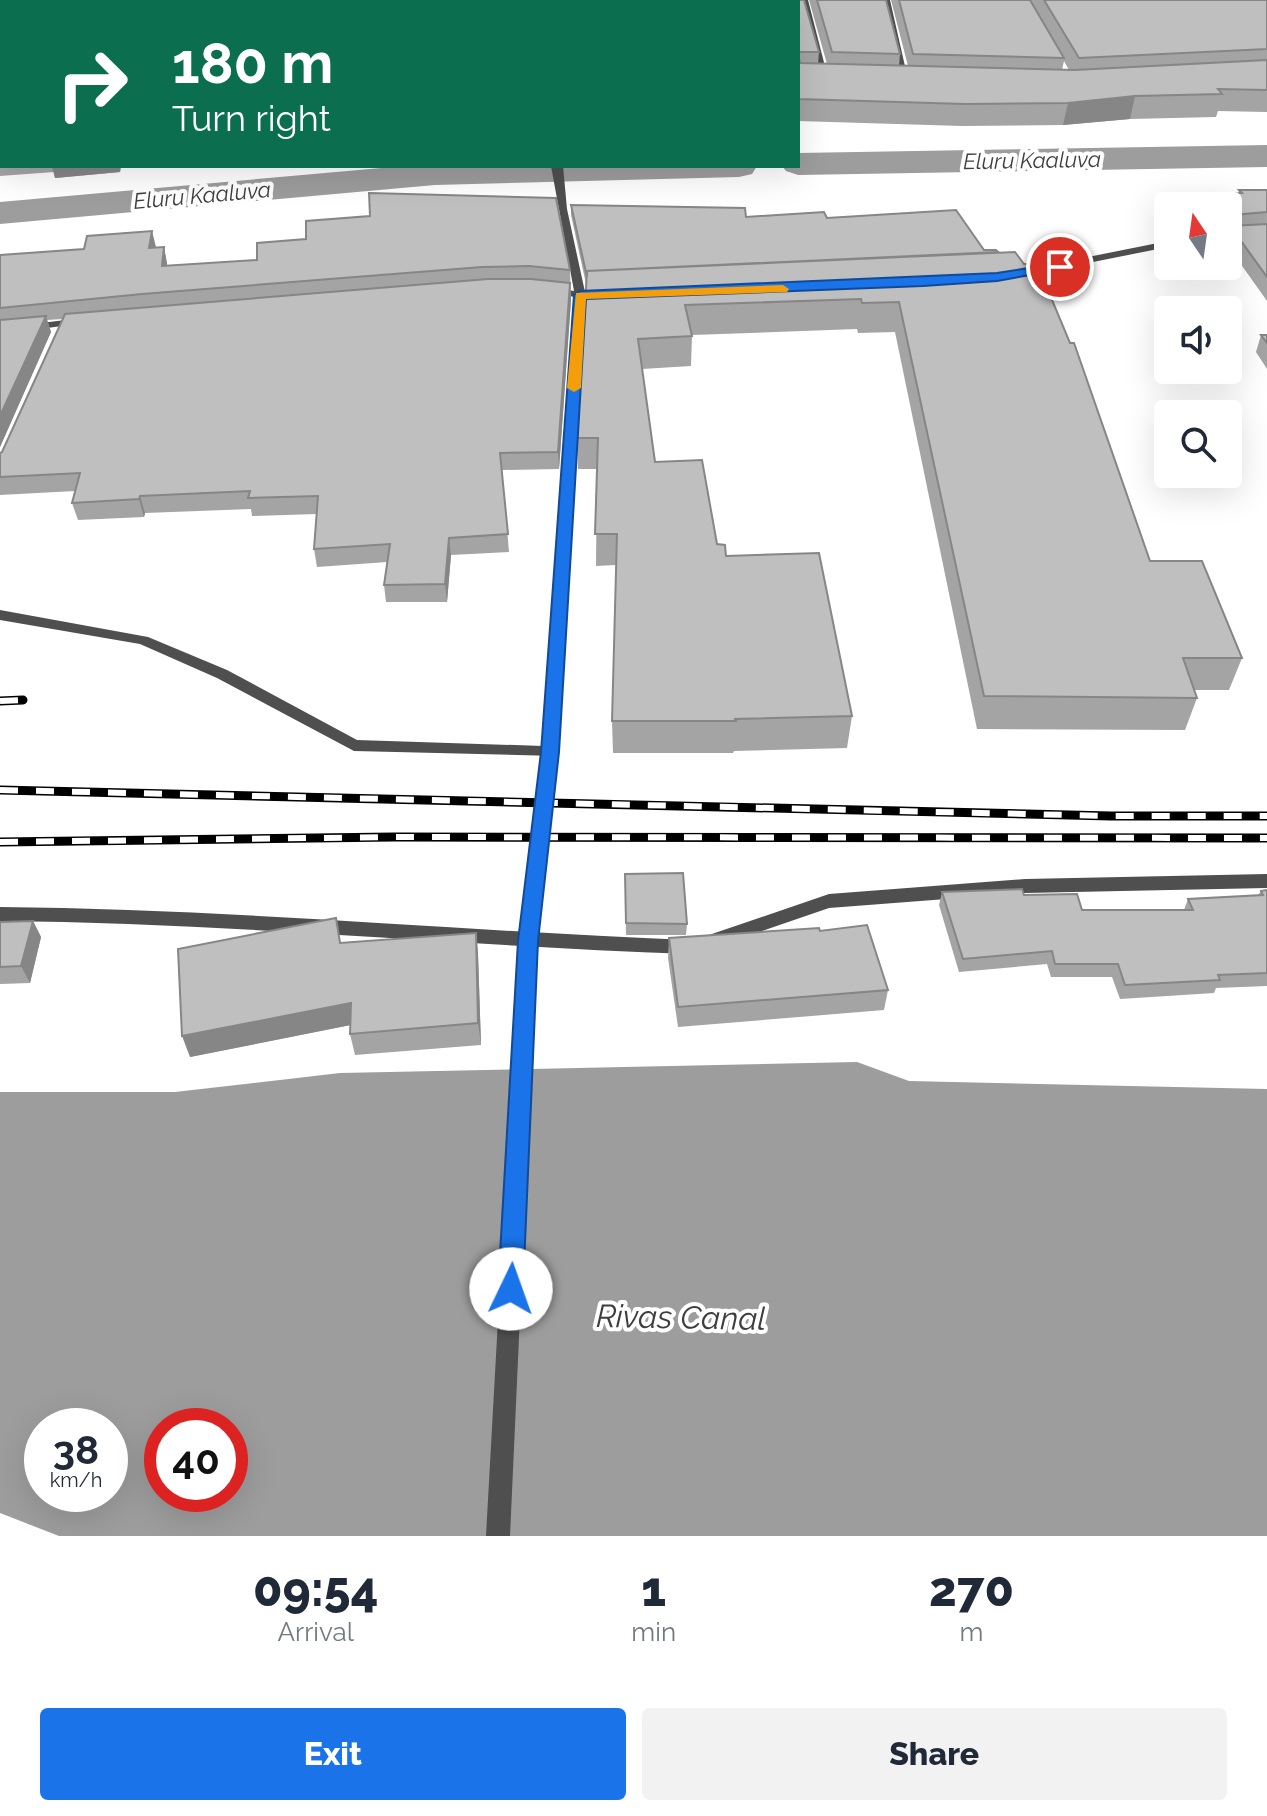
<!DOCTYPE html>
<html lang="en">
<head>
<meta charset="utf-8">
<style>
  body { margin:0; font-family:Raleway,sans-serif; background:#f2f2f3; color:#1f2937; height:100vh; display:flex; flex-direction:column; font-size:30px; white-space:nowrap }
  * { box-sizing:border-box; margin:0 }
  p { font-size:26px; color:#747a83 }
  .icon { flex:none; width:44px; height:44px; fill:none; stroke:currentColor; stroke-width:2; stroke-linecap:round; stroke-linejoin:round }
  .map { position:relative; height:1536px; overflow:hidden }
  .details { display:flex; flex-direction:column; background:#fff; flex:1 }
  .details>* { flex:none }
  .hud { position:absolute; left:0px; top:0px; width:800px; height:168px; box-shadow:0 8px 32px #0002; background:#0b6e4f; color:#fff; overflow:hidden }
  .needle { width:52px; rotate:347deg }
  .tools { position:absolute; left:1154px; top:192px; display:grid; gap:16px }
  .tools a { display:grid; place-items:center; width:88px; height:88px; border-radius:8px; background:#fff; box-shadow:0 8px 32px #0002; font-size:40px }
  .speed { position:absolute; left:24px; top:1408px; display:flex; gap:16px; font-size:40px; font-weight:700; text-align:center }
  .speed>* { display:grid; place-content:center; width:104px; height:104px; border-radius:50%; background:#fff; box-shadow:0 8px 32px #0002; line-height:1 }
  .speed small { font-size:20px; font-weight:400 }
  .speed .limit { border:12px solid #d22; background:#fff; color:#111 }
  .pin { position:absolute; display:grid; place-items:center; width:68px; height:68px; color:#fff; margin:-34px; border:4px solid #fff; border-radius:50%; box-shadow:0 2px 8px #0007 }
  .me { position:absolute; width:88px; margin:-44px; rotate:3deg; stroke-linejoin:round; filter:drop-shadow(0 0 6px #0008) }
  .turn { display:flex; align-items:center; gap:28px; height:168px; padding:0 40px; font-size:36px }
  .turn .icon { width:104px; height:104px; stroke-width:2.5 }
  .turn b { display:block; font-size:56px; line-height:68px }
  .eta { display:flex; justify-content:space-evenly; align-items:center; height:136px; text-align:center }
  .eta b { font-size:48px; font-weight:800; line-height:56px }
  .primary-button { display:flex; gap:16px; margin-top:auto; padding:16px 40px }
  .primary-button a { flex:1; height:92px; border-radius:8px; background:#1a73e8; color:#fff; font-size:32px; font-weight:800; line-height:92px; text-align:center }
  .primary-button a+a { background:#f2f2f3; color:#1f2937 }
  .map>svg:first-child { display:block }
</style>
</head>
<body>
<div class="map">
<svg width="1267" height="1536" viewBox="0 0 1267 1536">
  <rect width="100%" height="100%" fill="#fff"/>
  <path fill="#9d9d9d" fill-rule="evenodd" d="M 857,1062 L 909,1081 L 1267,1089 L 1267,1536 L 59,1536 L 0,1513 L 0,1092 L 175,1092 L 340,1073 ZM 42,1426 L 110,1426 L 110,1494 L 42,1494 ZM 162,1426 L 230,1426 L 230,1494 L 162,1494 Z"/>
  <g fill="none" stroke-linecap="round" stroke-linejoin="round">
    <path fill="#9d9d9d" fill-rule="evenodd" d="M 93,0 L 126,0 L 91,2 Z
      M 0,24 L 2,24 L 2,42 L 0,42 Z
      M 1267,145 L 1267,167 L 798,175 L 786,171 L 782,166 L 798,166 L 798,153 Z
      M 404,166 L 757,166 L 752,174 L 739,177 L 435,185 L 0,224 L 0,202 Z"/>
    <path fill="#4f4f4f" fill-rule="evenodd" d="M 800,0 L 808,0 L 829,82 L 822,80 Z
      M 882,0 L 890,0 L 909,84 L 902,82 Z
      M 551,166 L 563,166 L 567,209 L 585,292 L 608,292 L 614,295 L 608,298 L 585,298 L 558,752 L 556,756 L 354,751 L 217,678 L 140,644 L 0,620 L 0,610 L 148,637 L 227,670 L 357,740 L 543,746 L 574,297 L 546,290 L 552,287 L 574,291 Z
      M 1168,241 L 1168,247 L 1018,277 L 1013,274 L 1018,271 Z
      M 82,318 L 86,319 L 86,323 L 0,334 L 0,328 Z
      M 1267,874 L 1267,888 L 1025,893 L 829,908 L 712,948 L 706,946 L 703,941 L 706,936 L 829,894 L 1025,879 Z
      M 0,907 C 230,909 459,931 689,940 L 695,942 L 698,947 L 695,952 L 689,954 C 459,946 230,923 0,921 Z"/>
    <path fill="#4f4f4f" fill-rule="evenodd" d="M 94,0 L 102,0 L 102,2 L 94,2 Z
      M 550,746 L 558,752 L 537,941 L 510,1536 L 486,1536 L 519,941 L 542,752 Z"/>
    <defs>
      <path id="rail" d="M 0,701 L 23,700
        M 0,790 L 1111,816 L 1267,816
        M 0,842 L 394,837 L 1267,838"/>
    </defs>
    <use href="#rail" stroke="#000" stroke-width="9"/>
    <use href="#rail" stroke="#fff" stroke-width="6" stroke-dasharray="18" stroke-linecap="butt"/>
  </g>
  <path fill="#a4a4a4" fill-rule="evenodd" d="M 411,0 L 804,0 L 819,52 L 818,64 L 827,64 L 809,0 L 886,0 L 900,54 L 899,66 L 908,66 L 891,0 L 1267,0 L 1267,112 L 1218,111 L 1216,117 L 1130,119 L 1063,125 L 962,126 L 798,121 L 798,2 L 413,2 ZM 1064,61 L 1069,70 L 1062,70 Z
    M 0,83 L 2,83 L 2,166 L 121,166 L 120,172 L 55,178 L 54,172 L 0,176 Z
    M 1239,190 L 1267,190 L 1267,301 L 1228,246 L 1228,206 L 1205,206 L 1208,196 L 1238,194 Z
    M 571,205 L 746,217 L 827,218 L 1242,658 L 1229,690 L 1194,690 L 1197,698 L 1185,730 L 977,729 L 895,332 L 858,333 L 857,329 L 692,335 L 691,366 L 642,369 L 655,462 L 717,544 L 852,716 L 847,748 L 734,751 L 733,753 L 613,753 L 612,721 L 616,565 L 596,566 L 597,469 L 578,469 L 577,438 L 586,284 L 571,215 Z
    M 257,243 L 570,270 L 571,300 L 559,469 L 502,470 L 509,552 L 451,555 L 447,602 L 386,602 L 384,585 L 387,562 L 317,567 L 314,549 L 317,514 L 252,516 L 251,509 L 145,513 L 144,517 L 78,520 L 72,503 L 75,491 L 0,495 L 0,453 L 2,452 L 63,319 L 47,320 L 51,332 L 0,447 L 0,255 L 164,247 L 167,266 L 257,260 Z
    M 1261,335 L 1267,335 L 1267,369 L 1256,352 Z
    M 625,874 L 687,924 L 686,935 L 626,935 Z
    M 1267,890 L 1267,986 L 1216,988 L 1214,993 L 1120,999 L 1112,977 L 1051,977 L 1047,964 L 959,972 L 939,905 L 942,892 L 1024,895 L 1082,910 L 1184,910 L 1188,899 L 1258,895 L 1261,891 Z
    M 33,921 L 41,937 L 30,983 L 0,984 L 0,922 Z
    M 820,931 L 888,990 L 884,1010 L 678,1027 L 668,958 L 669,938 Z
    M 476,933 L 478,954 L 481,1045 L 355,1055 L 350,1034 L 350,1025 L 190,1057 L 342,943 Z"/>
  <path fill="#868686" d="M 426,0 L 528,0 L 528,2 L 426,2 Z
    M 1135,96 L 1130,119 L 1063,125 L 1068,103 Z
    M 59,166 L 121,166 L 120,172 L 55,178 L 52,167 Z
    M 152,231 L 156,247 L 149,248 Z
    M 164,247 L 167,263 L 165,282 L 162,266 Z
    M 570,283 L 571,300 L 559,469 L 558,452 Z
    M 46,316 L 51,332 L 0,447 L 0,416 Z
    M 140,496 L 145,513 L 144,517 L 139,499 Z
    M 449,538 L 451,555 L 447,602 L 445,584 Z
    M 33,921 L 41,937 L 30,983 L 21,966 Z
    M 476,933 L 478,954 L 481,1045 L 478,1023 Z
    M 351,1003 L 356,1024 L 190,1057 L 182,1036 Z"/>
  <path fill="#bfbfbf" stroke="#868686" stroke-width="2" d="M 534,0 L 804,0 L 819,52 L 798,52 L 798,2 L 534,2 Z
    M 817,0 L 886,0 L 900,54 L 832,52 Z
    M 899,0 L 1030,0 L 1064,58 L 913,54 Z
    M 1044,0 L 1267,0 L 1267,49 L 1079,58 Z
    M 798,54 L 800,63 L 1075,70 L 1267,60 L 1267,90 L 1218,89 L 1222,94 L 1135,96 L 1068,103 L 965,104 L 798,99 Z
    M 0,83 L 2,83 L 2,165 L 0,165 Z
    M 1239,190 L 1267,190 L 1267,212 L 1233,215 L 1231,226 L 1267,224 L 1267,277 L 1228,223 L 1228,206 L 1215,206 L 1208,196 L 1242,193 Z
    M 369,193 L 556,198 L 570,270 L 529,266 L 482,267 L 142,294 L 0,308 L 0,255 L 84,249 L 87,236 L 152,231 L 149,248 L 164,247 L 162,266 L 257,260 L 257,243 L 306,239 L 306,221 L 370,216 Z
    M 571,205 L 745,208 L 746,217 L 824,212 L 827,218 L 956,210 L 984,250 L 996,250 L 998,252 L 587,271 L 587,277 Z
    M 1015,252 L 1024,264 L 1037,264 L 1070,343 L 1074,343 L 1150,561 L 1202,561 L 1242,658 L 1183,658 L 1197,698 L 984,696 L 899,302 L 862,303 L 861,299 L 685,305 L 692,336 L 638,339 L 655,462 L 702,460 L 717,544 L 725,545 L 726,556 L 819,553 L 852,716 L 735,719 L 736,721 L 612,721 L 617,534 L 595,534 L 598,438 L 577,438 L 587,271 Z
    M 488,279 L 531,279 L 570,283 L 558,452 L 500,453 L 508,534 L 449,538 L 445,584 L 384,585 L 390,544 L 314,549 L 318,496 L 248,498 L 250,491 L 140,496 L 139,499 L 72,503 L 80,473 L 0,477 L 0,453 L 2,452 L 65,314 Z
    M 46,316 L 0,416 L 0,320 Z
    M 1261,335 L 1267,335 L 1267,343 Z
    M 683,873 L 687,924 L 626,923 L 625,874 Z
    M 1022,889 L 1024,895 L 1077,894 L 1082,910 L 1193,910 L 1188,899 L 1263,895 L 1261,891 L 1267,890 L 1267,973 L 1218,975 L 1220,980 L 1125,985 L 1118,964 L 1055,964 L 1052,951 L 963,959 L 942,892 Z
    M 336,918 L 340,943 L 476,933 L 478,1023 L 350,1034 L 351,1003 L 182,1036 L 178,949 Z
    M 33,921 L 21,966 L 0,967 L 0,922 Z
    M 867,925 L 888,990 L 678,1007 L 669,938 L 819,928 L 820,931 Z"/>
  <path fill="#1a73e8" stroke="#114b97" stroke-width="2" d="M 1060,263 L 1066,267 L 1064,269 L 997,281 L 923,286 L 586,299 L 559,752 L 538,941 L 523,1289 L 519,1297 L 511,1301 L 502,1297 L 498,1289 L 518,941 L 541,752 L 574,295 L 580,291 L 997,273 Z"/>
  <path fill="#f59e0b" d="M 783,285 L 789,289 L 787,292 L 586,299 L 581,388 L 574,392 L 567,388 L 576,293 Z"/>
  <g text-anchor="middle" dominant-baseline="central" stroke-width="8" stroke-linejoin="round" paint-order="stroke">
    <g font-size="22" font-style="italic" fill="#3e3e3e" stroke="#fff">
      <text transform="translate(1032 160) rotate(-1)">Eluru Kaaluva</text>
      <text transform="translate(202 195) rotate(-5)">Eluru Kaaluva</text>
    </g>
    <g font-size="32" font-style="italic" fill="#3e3e3e" stroke="#fff">
      <text transform="translate(681 1317) rotate(1)">Rivas Canal</text>
    </g>
  </g>
</svg>
<div class="tools">
<a><svg class="needle" viewBox="-14 -14 28 28"><path d="M0-13l5 13h-10z" fill="#e53935"/><path d="M0 13l5-13h-10z" fill="#747a83"/></svg></a>
<a><svg class="icon" aria-label="sound" viewBox="0 0 24 24"><path d="M4 9h4l5-4v14l-5-4H4zM17 9q2 3 0 6"/></svg></a>
<a><svg class="icon" aria-label="search" viewBox="0 0 24 24"><circle cx="10" cy="10" r="6"/><path d="M15 15l6 6"/></svg></a>
</div>
<div class="speed"><div>38<small>km/h</small></div><div class="limit">40</div></div>
<div class="pin" style="left:1060px;top:267px;background:#d93025"><svg class="icon" aria-label="arrive" viewBox="0 0 24 24"><path d="M6 21V4h12l-3 4 3 4H6"/></svg></div>
<svg class="me" style="left:511px;top:1289px" viewBox="-20 -20 40 40"><circle r="19" fill="#fff"/><path d="M0-13L10 11 0 6-10 11z" fill="#1a73e8"/></svg>
<div class="hud">
<div class="turn"><svg class="icon" aria-label="right" viewBox="0 0 24 24"><path d="M7 20v-9h11M14 6l5 5-5 5"/></svg><div><b>180 m</b>Turn right</div></div>
</div>
</div>
<section class="details">
<div class="eta">
<div><b>09:54</b><p>Arrival</p></div>
<div><b>1</b><p>min</p></div>
<div><b>270</b><p>m</p></div>
</div>
<div class="primary-button"><a>Exit</a><a>Share</a></div>
</section>
</body>
</html>
